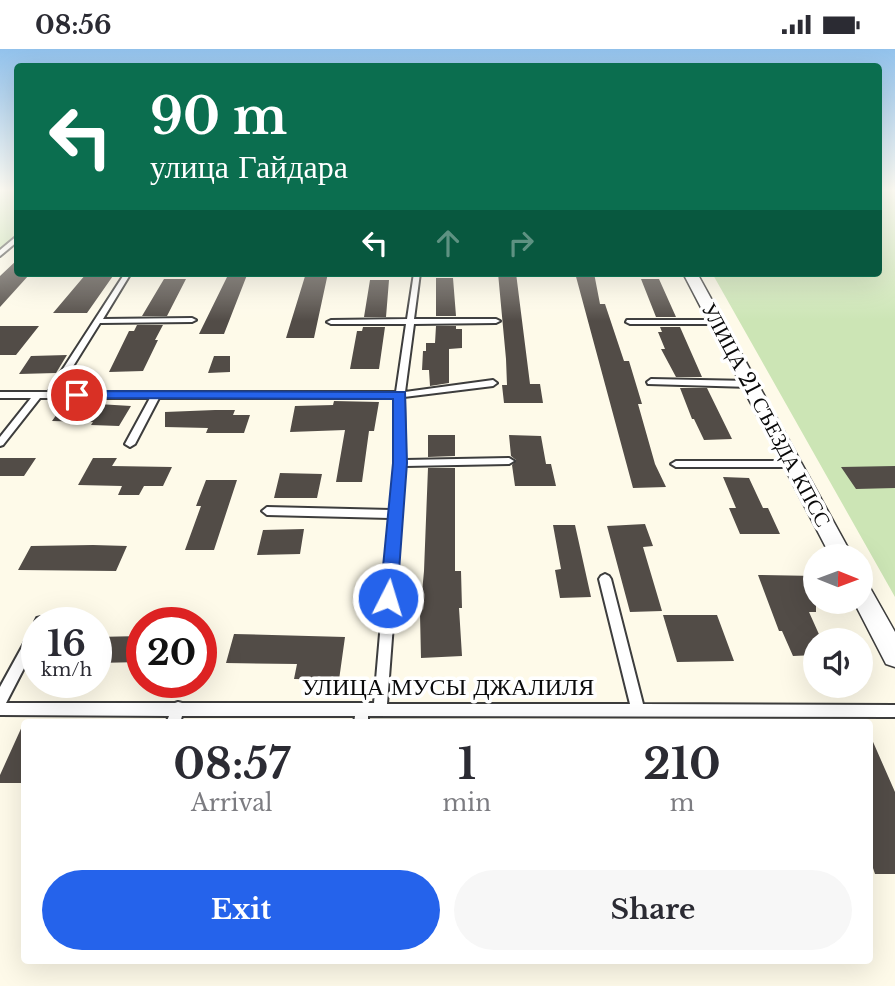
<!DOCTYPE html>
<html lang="en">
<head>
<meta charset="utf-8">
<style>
  body { margin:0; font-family:"Libre Baskerville",serif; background:#f7f7f7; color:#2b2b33; height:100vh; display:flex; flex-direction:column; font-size:26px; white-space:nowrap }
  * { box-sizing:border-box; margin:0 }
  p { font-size:23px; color:#7c7c81 }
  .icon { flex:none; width:38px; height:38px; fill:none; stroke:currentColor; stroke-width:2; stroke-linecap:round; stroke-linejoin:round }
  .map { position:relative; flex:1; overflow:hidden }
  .details { position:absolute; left:21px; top:670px; width:852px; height:245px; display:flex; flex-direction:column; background:#fff; border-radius:7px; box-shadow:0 7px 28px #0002 }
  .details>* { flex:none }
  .guide { position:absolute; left:14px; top:14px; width:868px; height:214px; border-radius:7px; box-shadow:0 7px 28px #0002; background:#0b6e4f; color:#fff; overflow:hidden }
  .needle { width:46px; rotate:91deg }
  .fabs { position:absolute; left:803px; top:495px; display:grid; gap:14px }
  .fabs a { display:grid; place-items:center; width:70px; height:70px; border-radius:50%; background:#fff; box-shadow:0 7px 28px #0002; font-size:35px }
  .speed { position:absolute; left:21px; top:558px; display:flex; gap:14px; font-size:35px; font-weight:700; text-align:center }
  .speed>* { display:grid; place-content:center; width:91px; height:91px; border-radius:50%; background:#fff; box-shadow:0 7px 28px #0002; line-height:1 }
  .speed small { font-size:18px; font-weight:400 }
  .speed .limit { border:10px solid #d22; background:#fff; color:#111 }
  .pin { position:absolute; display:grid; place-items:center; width:60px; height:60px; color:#fff; margin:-30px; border:4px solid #fff; border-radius:50%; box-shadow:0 2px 7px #0007 }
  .me { position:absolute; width:77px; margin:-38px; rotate:5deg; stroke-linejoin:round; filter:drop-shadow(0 0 5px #0008) }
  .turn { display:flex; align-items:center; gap:24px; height:147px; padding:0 21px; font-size:32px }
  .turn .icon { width:91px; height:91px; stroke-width:2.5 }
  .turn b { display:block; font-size:49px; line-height:60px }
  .lanes { display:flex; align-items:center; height:66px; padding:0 21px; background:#0003; justify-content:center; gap:35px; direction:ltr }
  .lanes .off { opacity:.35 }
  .eta { display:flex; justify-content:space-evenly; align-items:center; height:119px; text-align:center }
  .eta b { font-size:42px; font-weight:800; line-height:49px }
  .action { display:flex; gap:14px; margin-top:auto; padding:14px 21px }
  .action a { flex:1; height:80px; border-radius:42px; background:#2563eb; color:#fff; font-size:28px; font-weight:800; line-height:80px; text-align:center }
  .action a+a { background:#f7f7f7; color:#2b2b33 }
  .status { display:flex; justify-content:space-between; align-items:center; height:49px; padding:0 35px; background:#fff; direction:ltr }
  .status svg { height:19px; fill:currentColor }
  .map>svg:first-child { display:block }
</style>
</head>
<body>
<div class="status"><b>08:56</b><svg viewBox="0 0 49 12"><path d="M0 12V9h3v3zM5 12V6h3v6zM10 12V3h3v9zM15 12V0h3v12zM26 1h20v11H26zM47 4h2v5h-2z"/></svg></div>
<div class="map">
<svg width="895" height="937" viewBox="0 0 895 937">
  <rect width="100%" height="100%" fill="#fefae9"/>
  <path fill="#cce5b5" d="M 0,141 L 18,141 L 17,184 L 0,200 Z
    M 879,141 L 895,141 L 895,548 L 712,224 L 878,224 Z"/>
  <path fill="#524c47" d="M 18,210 L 18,226 L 29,226 L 0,258 L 0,227 Z
    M 115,224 L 87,264 L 53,264 L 86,225 Z
    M 306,224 L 328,224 L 314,289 L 286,289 Z
    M 498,224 L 516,224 L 530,335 L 540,335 L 543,354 L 504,354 L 502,336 L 507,336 L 506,310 Z
    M 575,224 L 594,224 L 600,255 L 605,255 L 624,312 L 629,312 L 642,355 L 638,355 L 655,415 L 666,438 L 633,439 Z
    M 228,226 L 247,226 L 224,285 L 199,285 Z
    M 436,229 L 453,229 L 456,267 L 436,267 Z
    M 164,230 L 186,230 L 167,267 L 142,267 Z
    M 641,230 L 659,230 L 676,268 L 656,268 Z
    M 370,231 L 389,231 L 386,268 L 364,268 Z
    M 137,276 L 163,276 L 155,291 L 158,291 L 143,322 L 109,323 L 129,282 L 134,282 Z
    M 0,277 L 39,277 L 16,306 L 0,306 Z
    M 436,277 L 456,277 L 456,280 L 462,280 L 462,299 L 449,300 L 449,334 L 430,337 L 429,321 L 422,321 L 423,302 L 426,302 L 426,294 L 435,294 Z
    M 363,278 L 385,278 L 379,320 L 350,320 L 357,282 L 362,282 Z
    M 660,278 L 680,278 L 702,328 L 676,328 L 661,300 L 665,300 L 658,283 L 662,283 Z
    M 67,306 L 56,324 L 19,325 L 31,307 Z
    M 214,307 L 230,307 L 230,323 L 208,324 Z
    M 680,339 L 707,339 L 732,390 L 704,391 L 694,370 L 692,370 Z
    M 334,352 L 379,353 L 374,382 L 369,382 L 362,433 L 336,433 L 345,381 L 290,383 L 295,357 L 333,356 Z
    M 64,355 L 98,355 L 131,357 L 119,377 L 91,376 L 93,373 L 52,372 Z
    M 215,361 L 235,361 L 233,366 L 250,366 L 244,384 L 206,384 L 208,379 L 165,378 L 165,363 Z
    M 428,386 L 455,386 L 455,407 L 428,408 Z
    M 509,386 L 541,387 L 546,415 L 551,415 L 556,437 L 515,437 L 512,416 L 516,411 L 511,407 Z
    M 0,409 L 36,409 L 24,427 L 0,427 Z
    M 93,409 L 117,409 L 112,417 L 172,418 L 163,437 L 144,437 L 139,446 L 118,446 L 122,437 L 78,436 Z
    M 895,417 L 895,439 L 856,440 L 841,418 Z
    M 428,419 L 455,419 L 455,522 L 461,522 L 462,559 L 459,559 L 462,607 L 421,609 L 420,565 L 424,522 Z
    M 280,424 L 322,425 L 317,449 L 274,449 Z
    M 723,428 L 749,429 L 763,459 L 768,459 L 780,485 L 740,485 L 729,459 L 736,459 Z
    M 206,431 L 237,431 L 214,501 L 185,501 L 201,457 L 196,457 Z
    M 645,475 L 653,497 L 643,498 L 662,562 L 630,563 L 607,477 Z
    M 553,476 L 575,476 L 591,548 L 560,549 L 555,521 L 561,520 Z
    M 304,480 L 300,505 L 257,506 L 263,481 Z
    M 31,497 L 93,496 L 127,497 L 116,522 L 18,521 Z
    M 758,526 L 816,527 L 816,563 L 809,563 L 822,592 L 816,592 L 816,606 L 793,607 L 782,582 L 779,582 Z
    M 663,566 L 717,566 L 734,612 L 677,613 Z
    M 234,585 L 345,588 L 339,631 L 294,630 L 297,615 L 226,614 Z
    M 142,587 L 142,613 L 96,614 L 96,588 Z
    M 24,673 L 24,734 L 0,734 L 0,726 Z
    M 870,686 L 895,743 L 895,825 L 875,825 L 870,810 Z"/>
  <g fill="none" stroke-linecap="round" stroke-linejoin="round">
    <defs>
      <path id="lane" d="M 18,186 L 18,192 L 0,207 L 0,201 Z
        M 125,224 L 131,224 L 103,270 L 192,269 L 196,271 L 192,273 L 100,274 L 57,343 L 396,343 L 406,275 L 331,275 L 327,273 L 331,271 L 407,270 L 414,224 L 420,224 L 414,270 L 496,270 L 500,272 L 496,274 L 414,275 L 405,343 L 493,331 L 497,334 L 493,337 L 404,348 L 405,411 L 509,409 L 514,412 L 509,415 L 405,417 L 387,655 L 630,655 L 599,530 L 601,527 L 605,525 L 609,527 L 611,530 L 643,655 L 895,656 L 895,668 L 368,667 L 368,674 L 354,674 L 355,667 L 182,667 L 180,674 L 166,674 L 169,667 L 0,666 L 0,638 L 33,578 L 36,577 L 35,573 L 37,569 L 41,568 L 45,569 L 47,574 L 37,574 L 37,594 L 6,654 L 175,654 L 178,653 L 182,654 L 374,654 L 390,469 L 267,466 L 262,462 L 267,458 L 391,461 L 395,414 L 396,349 L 159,349 L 135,395 L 130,398 L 125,395 L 150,349 L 40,349 L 3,396 L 0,397 L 0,388 L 31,349 L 0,349 L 0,343 L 48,343 Z
        M 627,271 L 718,271 L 722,273 L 718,275 L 630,275 L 626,273 Z
        M 651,330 L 750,332 L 754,335 L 750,338 L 648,335 L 647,333 Z
        M 676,412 L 793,412 L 798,415 L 793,418 L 676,418 L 671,415 Z"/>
      <path id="street" d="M 683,224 L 697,224 L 853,508 L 831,508 Z
        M 861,534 L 869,537 L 895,583 L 895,618 L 886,615 L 854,553 L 861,553 Z"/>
    </defs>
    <use href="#lane" stroke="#3d3d3d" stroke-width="4"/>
    <use href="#street" stroke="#3d3d3d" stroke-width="3"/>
    <use href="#lane" fill="#fff" fill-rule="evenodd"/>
    <use href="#street" fill="#fff" fill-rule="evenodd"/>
  </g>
  <linearGradient id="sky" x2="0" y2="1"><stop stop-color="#92c2ec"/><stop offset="0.52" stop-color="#fffdf5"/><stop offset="1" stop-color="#fffdf5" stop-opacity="0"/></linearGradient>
  <rect width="895" height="272" fill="url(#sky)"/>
  <path fill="#2563eb" stroke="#184099" stroke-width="2" d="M 77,342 L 405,343 L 407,414 L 397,549 L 395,554 L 388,556 L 382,554 L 380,549 L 393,414 L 393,350 L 73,349 L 73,343 Z"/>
  <g text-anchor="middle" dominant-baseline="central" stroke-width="7" stroke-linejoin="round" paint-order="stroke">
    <g font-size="21" fill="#0a0a0a" stroke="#fff">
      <text transform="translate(766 366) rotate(62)">УЛИЦА 21 СЪЕЗДА КПСС</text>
    </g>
    <g font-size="24" fill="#0a0a0a" stroke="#fff">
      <text x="448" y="637">УЛИЦА МУСЫ ДЖАЛИЛЯ</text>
    </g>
  </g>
</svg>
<div class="fabs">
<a><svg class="needle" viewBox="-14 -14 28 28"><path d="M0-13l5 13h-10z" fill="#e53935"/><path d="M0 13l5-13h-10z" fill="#7c7c81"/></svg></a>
<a><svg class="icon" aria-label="sound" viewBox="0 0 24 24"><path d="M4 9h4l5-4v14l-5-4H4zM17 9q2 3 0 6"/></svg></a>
</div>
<div class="speed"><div>16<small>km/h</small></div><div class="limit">20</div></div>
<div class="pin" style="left:77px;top:346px;background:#d93025"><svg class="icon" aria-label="arrive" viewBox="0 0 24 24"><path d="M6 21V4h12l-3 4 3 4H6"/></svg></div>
<svg class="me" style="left:388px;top:549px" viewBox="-20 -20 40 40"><circle r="17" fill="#2563eb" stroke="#fff" stroke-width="3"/><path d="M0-11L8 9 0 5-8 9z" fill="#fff"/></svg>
<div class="guide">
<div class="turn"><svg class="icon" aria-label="left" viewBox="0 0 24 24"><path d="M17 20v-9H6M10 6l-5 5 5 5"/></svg><div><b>90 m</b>улица Гайдара</div></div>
<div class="lanes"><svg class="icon" aria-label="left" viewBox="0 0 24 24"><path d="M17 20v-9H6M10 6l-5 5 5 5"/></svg><svg class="icon off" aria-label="ahead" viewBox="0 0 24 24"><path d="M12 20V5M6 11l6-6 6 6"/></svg><svg class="icon off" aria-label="right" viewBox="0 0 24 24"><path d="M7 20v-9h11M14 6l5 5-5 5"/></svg></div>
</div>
<section class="details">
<div class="eta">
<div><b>08:57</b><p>Arrival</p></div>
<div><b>1</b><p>min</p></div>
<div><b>210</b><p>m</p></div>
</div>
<div class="action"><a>Exit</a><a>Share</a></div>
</section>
</div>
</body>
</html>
